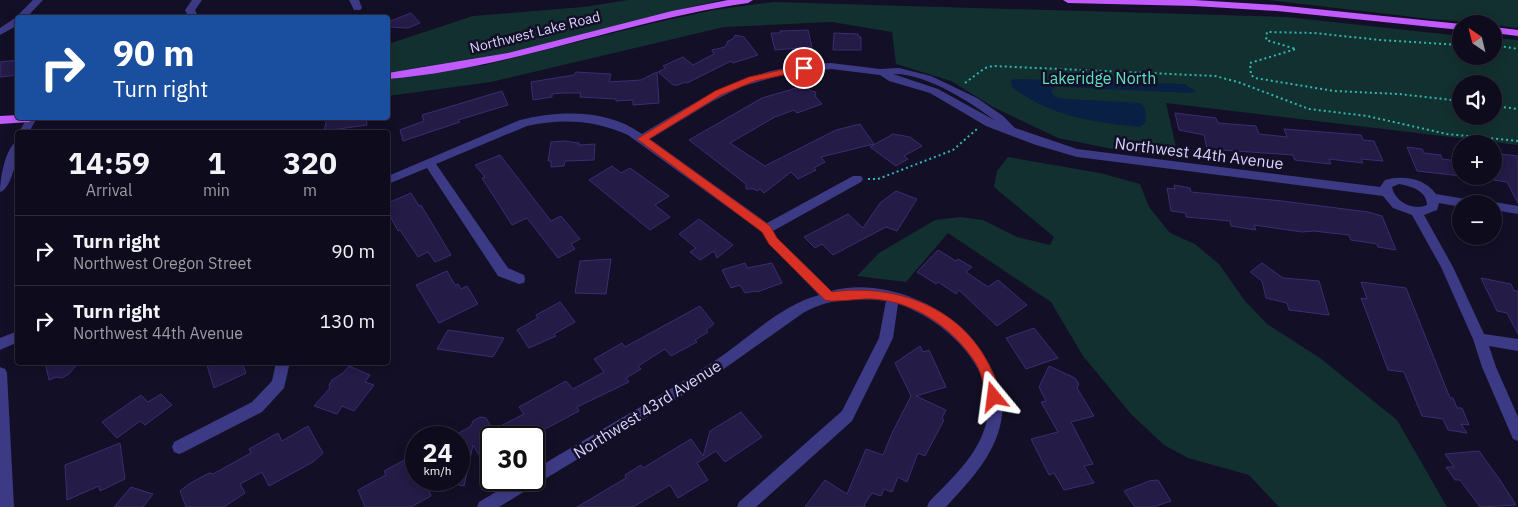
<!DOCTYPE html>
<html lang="en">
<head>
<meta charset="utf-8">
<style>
  body { margin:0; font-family:"IBM Plex Sans",sans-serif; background:#171425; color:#f1f3f6; height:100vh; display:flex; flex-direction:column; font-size:19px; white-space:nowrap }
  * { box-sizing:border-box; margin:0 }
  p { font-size:16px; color:#9b9ba3 }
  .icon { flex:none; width:28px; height:28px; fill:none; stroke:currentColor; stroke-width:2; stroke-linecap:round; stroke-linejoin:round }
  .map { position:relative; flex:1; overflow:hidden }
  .side { position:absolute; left:15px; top:130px; width:375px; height:235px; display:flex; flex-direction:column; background:#0e0b1c; border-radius:5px; box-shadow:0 2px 12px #0003,0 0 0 1px #2e2b3b }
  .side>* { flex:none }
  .guide { position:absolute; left:15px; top:15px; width:375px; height:105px; border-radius:5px; box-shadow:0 2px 12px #0003,0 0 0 1px #2e2b3b; background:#1a4fa0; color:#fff; overflow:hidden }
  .needle { width:32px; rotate:325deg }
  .tools { position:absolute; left:1452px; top:15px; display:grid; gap:10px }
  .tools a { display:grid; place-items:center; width:50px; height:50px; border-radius:50%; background:#0e0b1c; box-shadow:0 2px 12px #0003,0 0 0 1px #2e2b3b; font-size:25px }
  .speed { position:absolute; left:405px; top:426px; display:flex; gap:10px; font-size:25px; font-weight:700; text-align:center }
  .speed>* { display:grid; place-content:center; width:65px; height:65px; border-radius:50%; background:#0e0b1c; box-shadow:0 2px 12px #0003,0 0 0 1px #2e2b3b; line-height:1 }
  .speed small { font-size:12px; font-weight:400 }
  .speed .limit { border:2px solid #111; border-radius:8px; background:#fff; color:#111 }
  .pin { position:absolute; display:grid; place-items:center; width:42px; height:42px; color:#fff; margin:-21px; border:2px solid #fff; border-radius:50%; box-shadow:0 1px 5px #0007 }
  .me { position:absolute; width:55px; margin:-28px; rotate:344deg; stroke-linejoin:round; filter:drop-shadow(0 0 4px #0008) }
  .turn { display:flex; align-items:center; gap:18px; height:105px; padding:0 15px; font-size:22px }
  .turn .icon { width:65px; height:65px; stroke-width:2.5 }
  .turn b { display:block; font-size:35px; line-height:42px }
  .eta { display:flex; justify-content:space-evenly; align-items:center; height:85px; text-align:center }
  .eta b { font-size:30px; font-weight:800; line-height:35px }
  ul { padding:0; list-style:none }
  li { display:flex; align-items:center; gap:15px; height:70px; padding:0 15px; border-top:1px solid #2e2b3b }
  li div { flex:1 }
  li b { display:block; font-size:19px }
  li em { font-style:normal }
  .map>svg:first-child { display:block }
</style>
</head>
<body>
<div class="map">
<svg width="1518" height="507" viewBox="0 0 1518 507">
  <rect width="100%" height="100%" fill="#130f26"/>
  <path fill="#12302f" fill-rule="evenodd" d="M 628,0 L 722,0 C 652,14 585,38 515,53 C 473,62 430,69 388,74 L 388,44 L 473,16 L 583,7 Z
    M 1268,0 L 1518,0 L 1518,28 L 1494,25 L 1494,24 L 1430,19 Z
    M 773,2 L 1287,17 L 1461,36 L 1461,56 L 1494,56 L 1494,38 L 1518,40 L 1518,145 L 1166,103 L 1178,156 L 1127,152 L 1058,138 L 993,107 L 951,81 L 896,64 L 892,32 L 832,22 L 724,27 L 491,82 L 388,96 L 388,79 L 485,65 L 654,23 L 714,10 ZM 1461,84 L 1494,84 L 1494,116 L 1461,116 Z
    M 1008,157 L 1100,173 L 1140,184 L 1149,207 L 1170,233 L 1195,244 L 1219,264 L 1245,301 L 1267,324 L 1320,358 L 1397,420 L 1447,507 L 1279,507 L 1249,475 L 1188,458 L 1164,445 L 1131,414 L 1083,356 L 1051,302 L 948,233 L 906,282 L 857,276 L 879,253 L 935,220 L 960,217 L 983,220 L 1017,237 L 1050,245 L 1054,237 L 994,187 L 997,171 Z"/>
  <path fill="#0a1f44" d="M 1017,79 L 1184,84 L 1196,91 L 1192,93 L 1063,87 L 1055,87 L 1051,91 L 1055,97 L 1067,99 L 1141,103 L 1145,109 L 1146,122 L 1140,127 C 1093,122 1052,117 1012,87 L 1011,80 Z"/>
  <path fill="#241b47" stroke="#3b2d73" d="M 411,13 L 420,23 L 408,28 L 388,27 L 388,22 Z
    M 808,30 L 812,47 L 775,50 L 771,33 L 780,33 L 780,31 Z
    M 834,33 L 858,34 L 859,37 L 861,37 L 861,50 L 833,50 Z
    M 735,35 L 744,37 L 758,55 L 733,63 L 731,61 L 687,83 L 685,82 L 678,85 L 673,85 L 658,72 L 666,68 L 663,66 L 683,57 L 693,65 L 714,54 L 712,50 L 725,47 L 728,41 L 733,39 Z
    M 18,60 L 18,75 L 0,77 L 0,62 Z
    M 576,72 L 611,74 L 609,82 L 641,80 L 657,72 L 659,103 L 633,105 L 633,100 L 616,101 L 616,99 L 580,97 L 581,93 L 563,93 L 552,94 L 552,97 L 533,100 L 531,82 L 574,75 Z
    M 807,87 L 811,91 L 816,92 L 815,96 L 822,104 L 797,113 L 794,110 L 775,117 L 730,143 L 765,166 L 836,130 L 860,124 L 874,144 L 821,157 L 825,162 L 814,168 L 816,170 L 798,179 L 791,172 L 764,193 L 760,189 L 757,191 L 754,189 L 746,189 L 746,184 L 689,140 L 762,98 L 796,88 L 801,89 Z
    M 502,91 L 508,105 L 458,120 L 460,122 L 403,141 L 400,130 L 424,121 L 422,115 Z
    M 1175,113 L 1216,118 L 1218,123 L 1256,126 L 1259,134 L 1287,137 L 1284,129 L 1361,135 L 1363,140 L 1374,141 L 1383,161 L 1361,159 L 1363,163 L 1329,159 L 1331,164 L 1295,160 L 1293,155 L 1207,149 L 1204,135 L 1179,130 Z
    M 327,118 L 366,118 L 367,125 L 324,131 Z
    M 893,134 L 910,137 L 922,146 L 904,156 L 908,159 L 896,166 L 870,147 Z
    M 564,141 L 579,143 L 579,145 L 595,144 L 594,160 L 565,161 L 564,166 L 551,167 L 551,161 L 548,161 L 551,142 Z
    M 1407,147 L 1422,149 L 1424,153 L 1441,155 L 1442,159 L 1458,161 L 1461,166 L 1461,176 L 1417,171 Z
    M 1500,154 L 1518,156 L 1518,203 L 1507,182 L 1494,180 L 1494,158 L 1503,160 Z
    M 500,155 L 551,221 L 561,216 L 580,239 L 571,244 L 575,249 L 558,258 L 527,218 L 512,225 L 482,178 L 485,177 L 475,165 Z
    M 612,166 L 621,173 L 630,168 L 669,196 L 655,205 L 670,217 L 650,230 L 589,180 Z
    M 1174,185 L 1190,188 L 1191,192 L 1282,201 L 1368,212 L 1382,216 L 1396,250 L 1378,247 L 1377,244 L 1351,240 L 1349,235 L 1314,231 L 1302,232 L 1254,225 L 1256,230 L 1231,226 L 1230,221 L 1186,217 L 1186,213 L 1171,211 L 1167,188 L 1175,189 Z
    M 896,191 L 917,199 L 897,231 L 886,227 L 833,255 L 822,244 L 815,248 L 804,237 L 848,214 L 863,228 L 880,203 Z
    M 411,193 L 419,206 L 421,205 L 451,255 L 435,262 L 428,252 L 418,257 L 400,230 L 398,231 L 388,212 L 388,203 Z
    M 699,219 L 733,245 L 717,258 L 714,251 L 700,260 L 690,252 L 696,248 L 679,234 Z
    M 938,250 L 956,261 L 958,259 L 972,267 L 966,272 L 988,287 L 998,280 L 1027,305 L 997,326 L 959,290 L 956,294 L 938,282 L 936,284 L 917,272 Z
    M 611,259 L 606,294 L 575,293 L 580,261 Z
    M 745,263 L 747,268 L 772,263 L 782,283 L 757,292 L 756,291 L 745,293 L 740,285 L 731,288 L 722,270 Z
    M 1262,263 L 1283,278 L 1319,281 L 1329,315 L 1289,310 L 1287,303 L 1266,298 L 1262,281 L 1250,272 Z
    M 447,271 L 455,285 L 458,284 L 461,289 L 467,286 L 478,304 L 439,323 L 416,285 Z
    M 1481,278 L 1511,284 L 1514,291 L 1518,291 L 1518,334 L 1507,313 L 1497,311 Z
    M 1361,282 L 1406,288 L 1450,398 L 1453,398 L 1457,408 L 1462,408 L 1469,425 L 1461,424 L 1467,433 L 1448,430 L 1443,419 L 1422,416 L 1404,372 L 1388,370 L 1361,298 L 1367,299 Z
    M 560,302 L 575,322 L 554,334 L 556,336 L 529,348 L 517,330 L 538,318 L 536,315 Z
    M 700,306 L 714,324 L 706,330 L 708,332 L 695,340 L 697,342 L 671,356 L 665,349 L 638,366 L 641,369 L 626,378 L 629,382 L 577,407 L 579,411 L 547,428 L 536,433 L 532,426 L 510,438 L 491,438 L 491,475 L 473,445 L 464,486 L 459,485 L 459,433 L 471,426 L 473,421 L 480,417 L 486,418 L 493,430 L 524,414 L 519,407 L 566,381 L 573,389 L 604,372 L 594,359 L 622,343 L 625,347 Z
    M 1034,328 L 1058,358 L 1026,369 L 1006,338 Z
    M 448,330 L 504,338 L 493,357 L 437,349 Z
    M 920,346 L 923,352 L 929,350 L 946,387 L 916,396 L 946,410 L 942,418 L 944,420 L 925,456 L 918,453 L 907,482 L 898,477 L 892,492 L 884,489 L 881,496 L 872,493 L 864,505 L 866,507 L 805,507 L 825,480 L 847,494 L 866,449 L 883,455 L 892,433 L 911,396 L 895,363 Z
    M 45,362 L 79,362 L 69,374 L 62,378 L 56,377 L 49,380 Z
    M 206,362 L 242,362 L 246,373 L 214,388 Z
    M 349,366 L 370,375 L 365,382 L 374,385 L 354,411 L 342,406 L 337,414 L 314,406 L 330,388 L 329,385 L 332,380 L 343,373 Z
    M 1049,366 L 1075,378 L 1079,384 L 1077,388 L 1094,416 L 1071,422 L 1093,464 L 1084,466 L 1094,483 L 1064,490 L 1054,473 L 1049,475 L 1031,439 L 1058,432 L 1041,402 L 1046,401 L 1039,387 Z
    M 161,394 L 172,405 L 145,425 L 140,421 L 117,438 L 102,422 L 141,395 L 148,402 Z
    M 741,412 L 762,437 L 725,462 L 716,451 L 697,463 L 708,480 L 678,498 L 670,485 L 633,507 L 577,507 L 626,478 L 625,475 L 641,465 L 643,468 L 691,439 L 703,456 L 710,431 Z
    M 308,426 L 323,453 L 313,462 L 269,486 L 262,472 L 240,484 L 245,493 L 224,507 L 186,507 L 180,491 L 189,484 L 209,473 L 213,474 L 251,453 L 249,449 L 278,433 L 282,441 Z
    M 120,443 L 125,479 L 100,491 L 99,486 L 67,500 L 65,465 Z
    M 1479,451 L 1500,480 L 1516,505 L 1480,507 L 1460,480 L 1455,480 L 1446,467 L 1454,467 L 1445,454 Z
    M 410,457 L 416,469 L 416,480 L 424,480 L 431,496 L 411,507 L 365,507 L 358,490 L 386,475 L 384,471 Z
    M 1158,480 L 1171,501 L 1153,507 L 1135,507 L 1124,491 L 1149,481 Z
    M 131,487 L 153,494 L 143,507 L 114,507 Z"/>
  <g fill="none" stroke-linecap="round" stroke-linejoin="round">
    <path stroke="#2fb8b0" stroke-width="2" stroke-dasharray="2 3" stroke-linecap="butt" d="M 1461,45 L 1380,40 L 1314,33 L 1267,32 L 1266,40 L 1296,49 L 1250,63 L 1251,75 L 1255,78 L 1334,91 L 1399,94 L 1461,101
      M 1494,45 L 1518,49
      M 965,83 L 985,68 L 993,66 L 1215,76 L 1238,82 L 1309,109 L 1367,116 L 1447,134 L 1518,141
      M 1494,106 L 1518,109
      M 868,179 L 878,179 L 953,150 L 977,129"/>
    <path fill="#3d3a85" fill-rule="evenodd" d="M 33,0 L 43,0 L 26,18 L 18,18 L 18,25 L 0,35 L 0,28 L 15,18 Z
      M 192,0 L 202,0 L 195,10 L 199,18 L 189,18 L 185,10 Z
      M 349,0 L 359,0 L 362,8 L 360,10 L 354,10 Z
      M 831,63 L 880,69 L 899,68 L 931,76 L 977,98 L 1003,116 L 1015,128 L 1077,149 L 1380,187 L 1385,180 C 1403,175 1424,178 1436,194 L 1477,201 L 1479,204 L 1461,204 L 1461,207 L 1439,203 L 1437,210 L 1424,215 L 1453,267 L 1484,334 L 1518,339 L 1518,351 L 1489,346 L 1496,367 L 1518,417 L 1518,441 L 1513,439 L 1482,367 L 1473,339 L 1441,267 L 1412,215 L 1393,208 L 1383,196 L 1077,157 L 1036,145 L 986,126 L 930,93 L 889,81 L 880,75 L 831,69 L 781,75 L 741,87 L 713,101 L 650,139 L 767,223 L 853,176 L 861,176 L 863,179 L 861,182 L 773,231 L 777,238 L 831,291 C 875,279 929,298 962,328 C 973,338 981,351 989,364 C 997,379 1004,398 1002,415 C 998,452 970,481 946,507 L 927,507 L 929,502 C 949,481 973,460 983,433 C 1006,377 948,320 898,304 L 893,338 L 852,421 L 756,507 L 737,507 L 739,502 L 842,411 L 879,338 L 886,301 C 857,297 829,298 803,313 L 711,378 L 499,507 L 477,507 L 479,502 L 516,480 L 534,480 L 534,470 C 593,434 655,400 713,362 C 747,340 779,306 819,295 L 769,244 L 762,232 L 628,135 C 595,120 562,118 527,126 L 436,164 L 508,268 L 524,275 L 525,279 L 524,283 L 519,284 L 498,276 L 427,168 L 388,184 L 388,176 L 520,120 C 559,110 608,109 642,134 C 707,95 753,65 831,63 ZM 893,74 C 926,73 970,102 996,121 L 938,89 ZM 1399,184 C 1411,186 1427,191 1427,205 C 1413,211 1395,202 1392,187 Z
      M 27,118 L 37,118 L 29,132 L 19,132 Z
      M 18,141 C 18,153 13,188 0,192 C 0,180 5,146 18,141 Z
      M 1494,202 L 1518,206 L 1518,214 L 1494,210 L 1494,204 L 1489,204 Z
      M 18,331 L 18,342 L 0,350 L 0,338 Z
      M 276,362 L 290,362 L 284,388 L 262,412 L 184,452 L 179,454 L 174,452 L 172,447 L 174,442 L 252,402 L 272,381 Z
      M 0,367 L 5,369 L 7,373 L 14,507 L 0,507 Z"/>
    <path fill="#c25bff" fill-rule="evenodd" d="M 728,0 L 753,0 L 748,3 C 626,20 511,69 388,79 L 388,73 L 508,53 L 672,11 Z
      M 1063,0 L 1194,0 L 1277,5 L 1461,24 L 1461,30 L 1277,11 L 1194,6 L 1068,3 Z
      M 1494,27 L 1518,30 L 1518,36 L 1494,33 Z
      M 18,115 L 18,118 L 34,118 L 29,122 L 0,124 L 0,116 Z"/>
  </g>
  <path fill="#d93025" stroke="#8d1f18" d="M 804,65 L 809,68 L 807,70 L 755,81 L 721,95 L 649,139 L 770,226 L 777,238 L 832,292 C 895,283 963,307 991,369 C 995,378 1003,391 998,401 L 994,403 L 989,401 C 983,389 983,374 975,362 C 953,328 915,302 874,299 C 862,298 833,303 825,300 L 769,244 L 762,232 L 637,139 L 715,91 L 749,77 Z"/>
  <g text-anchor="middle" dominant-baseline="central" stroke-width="5" stroke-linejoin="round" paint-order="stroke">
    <g font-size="14" fill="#d9d4ff" stroke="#130f26">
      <text transform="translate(535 32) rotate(-14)">Northwest Lake Road</text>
    </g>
    <g font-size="16" fill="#5fe0c0" stroke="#130f26">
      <text x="1099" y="78">Lakeridge North</text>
    </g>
    <g font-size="16" fill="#d9d4ff" stroke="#130f26">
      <text transform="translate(1199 153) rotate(7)">Northwest 44th Avenue</text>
      <text transform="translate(647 409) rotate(-32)">Northwest 43rd Avenue</text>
    </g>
  </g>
</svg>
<div class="tools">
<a><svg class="needle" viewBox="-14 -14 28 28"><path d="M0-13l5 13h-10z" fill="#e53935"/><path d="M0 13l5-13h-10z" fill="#9b9ba3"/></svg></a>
<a><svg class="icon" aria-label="sound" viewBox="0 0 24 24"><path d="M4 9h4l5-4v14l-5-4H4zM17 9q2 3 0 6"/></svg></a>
<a>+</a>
<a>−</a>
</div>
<div class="speed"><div>24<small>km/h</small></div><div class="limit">30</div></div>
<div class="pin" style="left:804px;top:68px;background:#d93025"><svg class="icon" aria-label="arrive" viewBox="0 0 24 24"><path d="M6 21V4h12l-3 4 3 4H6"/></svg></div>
<svg class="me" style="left:994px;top:397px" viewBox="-20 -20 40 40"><path d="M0-17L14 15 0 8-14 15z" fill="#d93025" stroke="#fff" stroke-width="4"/></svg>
<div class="guide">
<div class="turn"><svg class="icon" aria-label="right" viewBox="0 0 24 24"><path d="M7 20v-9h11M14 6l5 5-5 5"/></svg><div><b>90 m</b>Turn right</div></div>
</div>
<section class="side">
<div class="eta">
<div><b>14:59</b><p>Arrival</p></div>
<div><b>1</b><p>min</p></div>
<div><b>320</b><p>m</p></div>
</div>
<ul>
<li><svg class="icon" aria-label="right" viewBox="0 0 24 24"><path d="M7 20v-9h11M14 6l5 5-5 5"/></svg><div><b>Turn right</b><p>Northwest Oregon Street</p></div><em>90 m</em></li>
<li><svg class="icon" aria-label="right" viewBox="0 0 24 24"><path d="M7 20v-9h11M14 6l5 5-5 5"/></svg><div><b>Turn right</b><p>Northwest 44th Avenue</p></div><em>130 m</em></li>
</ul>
</section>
</div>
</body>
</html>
